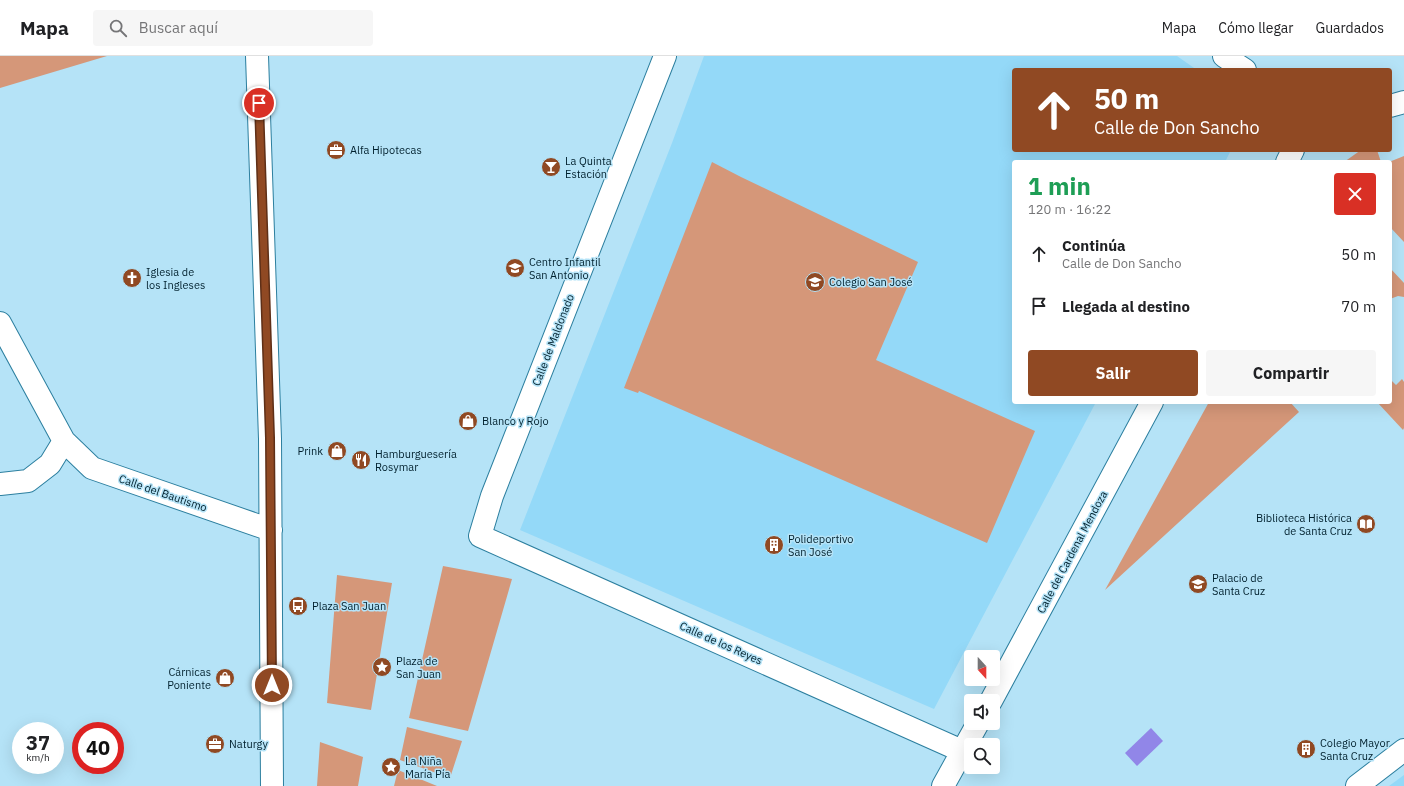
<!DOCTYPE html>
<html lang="es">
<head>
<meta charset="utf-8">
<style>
  body { margin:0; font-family:"IBM Plex Sans",sans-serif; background:#f6f6f6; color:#202124; height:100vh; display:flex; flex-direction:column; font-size:15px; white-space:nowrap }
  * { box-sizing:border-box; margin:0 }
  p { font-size:13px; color:#757577 }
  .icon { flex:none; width:22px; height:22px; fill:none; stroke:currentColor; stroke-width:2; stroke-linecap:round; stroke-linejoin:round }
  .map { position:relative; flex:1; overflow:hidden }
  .sheet { position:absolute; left:1012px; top:104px; width:380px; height:244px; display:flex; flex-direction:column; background:#fff; border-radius:4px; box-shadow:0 4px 16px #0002 }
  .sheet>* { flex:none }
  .guide { position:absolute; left:1012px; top:12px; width:380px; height:84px; border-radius:4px; box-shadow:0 4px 16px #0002; background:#904923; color:#fff; overflow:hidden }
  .needle { width:26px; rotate:159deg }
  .fabs { position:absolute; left:964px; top:594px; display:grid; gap:8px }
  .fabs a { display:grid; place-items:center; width:36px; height:36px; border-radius:4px; background:#fff; box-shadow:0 4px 16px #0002; font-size:20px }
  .speed { position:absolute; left:12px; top:666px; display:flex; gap:8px; font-size:20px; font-weight:700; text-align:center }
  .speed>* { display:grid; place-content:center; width:52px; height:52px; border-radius:50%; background:#fff; box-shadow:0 4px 16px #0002; line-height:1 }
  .speed small { font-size:10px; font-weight:400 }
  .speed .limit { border:6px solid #d22; background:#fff; color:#111 }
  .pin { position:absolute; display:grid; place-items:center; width:34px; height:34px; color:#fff; margin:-17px; border:2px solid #fff; border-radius:50%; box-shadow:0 1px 4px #0007 }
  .me { position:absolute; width:44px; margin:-22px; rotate:0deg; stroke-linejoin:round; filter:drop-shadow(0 0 3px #0008) }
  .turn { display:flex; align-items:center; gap:14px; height:84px; padding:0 16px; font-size:18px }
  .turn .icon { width:52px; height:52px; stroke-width:2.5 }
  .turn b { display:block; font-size:28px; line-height:34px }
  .round { display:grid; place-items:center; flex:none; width:42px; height:42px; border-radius:4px; background:#f6f6f6 }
  .headline { display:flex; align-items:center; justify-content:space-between; height:68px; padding:0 16px }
  h1 { font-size:24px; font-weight:700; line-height:30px; color:#1e9e55 }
  .action { display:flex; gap:8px; margin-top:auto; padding:8px 16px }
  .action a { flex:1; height:46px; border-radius:4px; background:#904923; color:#fff; font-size:16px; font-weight:700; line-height:46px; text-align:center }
  .action a+a { background:#f6f6f6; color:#202124 }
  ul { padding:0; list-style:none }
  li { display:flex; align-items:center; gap:12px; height:52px; padding:0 16px }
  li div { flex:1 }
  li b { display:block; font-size:15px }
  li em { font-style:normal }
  header { display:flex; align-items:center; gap:24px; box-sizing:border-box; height:56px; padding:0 20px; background:#fff; border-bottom:1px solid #e0e0e0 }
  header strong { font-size:19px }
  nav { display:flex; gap:22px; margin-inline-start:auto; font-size:14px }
  .search { width:280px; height:36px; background:#f6f6f6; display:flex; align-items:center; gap:10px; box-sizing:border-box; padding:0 14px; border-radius:4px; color:#757577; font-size:15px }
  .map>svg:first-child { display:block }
</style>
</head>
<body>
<header>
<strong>Mapa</strong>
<div class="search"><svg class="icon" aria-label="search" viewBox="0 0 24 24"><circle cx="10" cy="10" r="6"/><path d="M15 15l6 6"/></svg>Buscar aquí</div>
<nav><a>Mapa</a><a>Cómo llegar</a><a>Guardados</a></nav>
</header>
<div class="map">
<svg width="1404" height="730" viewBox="0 0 1404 730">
  <rect width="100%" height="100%" fill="#b5e3f7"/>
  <path fill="#94d9f8" d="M 704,0 L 1177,0 L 1197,14 L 1014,14 L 1014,94 L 1231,94 L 1225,106 L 1014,106 L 1014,346 L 1093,346 L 1095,348 L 934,653 L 520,474 L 672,87 Z
    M 1404,719 L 1404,730 L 1389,730 Z"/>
  <path fill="#d59779" d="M 0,0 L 107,0 L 0,32 Z
    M 1361,94 L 1377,94 L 1381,106 L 1344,106 Z
    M 1404,100 L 1404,186 L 1390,171 L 1389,106 Z
    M 712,106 L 741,121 L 918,206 L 876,304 L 1035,375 L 987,487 L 639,335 L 638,337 L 624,332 Z
    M 1390,212 L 1404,227 L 1404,241 L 1398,240 L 1390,243 Z
    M 1390,323 L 1396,329 L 1402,323 L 1404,326 L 1404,372 L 1403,374 L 1377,346 L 1390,346 Z
    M 1209,346 L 1290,346 L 1299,356 L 1105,534 Z
    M 443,510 L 512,523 L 468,675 L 409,662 Z
    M 337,519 L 392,527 L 371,654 L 327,647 Z
    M 407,671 L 462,685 L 450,722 L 400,704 Z
    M 320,686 L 363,701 L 358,730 L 317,730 Z
    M 398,714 L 437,730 L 394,730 Z"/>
  <path fill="#9186e8" d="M 1151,672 L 1163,685 L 1137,710 L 1125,697 Z"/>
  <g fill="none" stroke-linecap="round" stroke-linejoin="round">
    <defs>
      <path id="minor" d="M 257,0 L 270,383 L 272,730
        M 665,0 L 492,440 L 480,480 L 962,695
        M 1224,0 L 1245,14
        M 1390,50 L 1404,46
        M 1287,106 L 1293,94
        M 0,267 L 64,385 L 92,412 L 271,474
        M 0,428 L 28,425 L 50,408 L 64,385
        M 991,645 L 1152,346
        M 943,730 L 978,667
        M 1357,730 L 1404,694"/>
    </defs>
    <use href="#minor" stroke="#2c7f9f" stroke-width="24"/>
    <use href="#minor" stroke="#fff" stroke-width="22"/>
  </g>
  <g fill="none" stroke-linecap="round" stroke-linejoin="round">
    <defs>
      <path id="route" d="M 259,47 L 270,382 L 272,629"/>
    </defs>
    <use href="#route" stroke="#5e2f17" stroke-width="10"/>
    <use href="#route" stroke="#904923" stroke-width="7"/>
  </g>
  <defs>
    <symbol id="office-disc" viewBox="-11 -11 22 22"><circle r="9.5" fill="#904923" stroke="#b5e3f7"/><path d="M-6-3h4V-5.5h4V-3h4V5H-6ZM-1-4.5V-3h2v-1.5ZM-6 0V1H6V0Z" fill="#fff"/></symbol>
    <symbol id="bar-disc" viewBox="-11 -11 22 22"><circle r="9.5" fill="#904923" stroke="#b5e3f7"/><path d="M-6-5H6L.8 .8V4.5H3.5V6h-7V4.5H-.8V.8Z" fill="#fff"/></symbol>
    <symbol id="school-disc" viewBox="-11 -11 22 22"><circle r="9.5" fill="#904923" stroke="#b5e3f7"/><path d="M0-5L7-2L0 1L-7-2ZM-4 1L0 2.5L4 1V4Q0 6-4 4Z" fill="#fff"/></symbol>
    <symbol id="church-disc" viewBox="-11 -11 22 22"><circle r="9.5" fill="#904923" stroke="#b5e3f7"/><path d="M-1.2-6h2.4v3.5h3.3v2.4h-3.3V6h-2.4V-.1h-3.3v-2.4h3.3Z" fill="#fff"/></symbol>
    <symbol id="shop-disc" viewBox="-11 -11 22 22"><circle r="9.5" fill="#904923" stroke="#b5e3f7"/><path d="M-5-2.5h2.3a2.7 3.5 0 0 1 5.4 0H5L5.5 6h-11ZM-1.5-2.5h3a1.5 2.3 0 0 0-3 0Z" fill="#fff"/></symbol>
    <symbol id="restaurant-disc" viewBox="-11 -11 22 22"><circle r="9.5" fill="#904923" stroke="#b5e3f7"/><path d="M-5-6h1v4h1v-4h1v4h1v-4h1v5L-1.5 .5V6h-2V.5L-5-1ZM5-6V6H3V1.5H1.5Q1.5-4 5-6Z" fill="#fff"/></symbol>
    <symbol id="library-disc" viewBox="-11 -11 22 22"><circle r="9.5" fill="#904923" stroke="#b5e3f7"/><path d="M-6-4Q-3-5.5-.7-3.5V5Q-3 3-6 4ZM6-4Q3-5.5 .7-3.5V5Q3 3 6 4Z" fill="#fff"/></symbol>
    <symbol id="building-disc" viewBox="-11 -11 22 22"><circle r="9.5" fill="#904923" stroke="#b5e3f7"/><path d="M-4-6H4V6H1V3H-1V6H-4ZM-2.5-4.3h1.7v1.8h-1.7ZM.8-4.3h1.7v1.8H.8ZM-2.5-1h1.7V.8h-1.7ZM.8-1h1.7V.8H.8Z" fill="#fff"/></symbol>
    <symbol id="university-disc" viewBox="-11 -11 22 22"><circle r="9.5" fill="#904923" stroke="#b5e3f7"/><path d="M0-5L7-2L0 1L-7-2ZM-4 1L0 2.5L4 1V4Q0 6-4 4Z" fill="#fff"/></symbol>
    <symbol id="bus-disc" viewBox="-11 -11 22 22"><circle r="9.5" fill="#904923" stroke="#b5e3f7"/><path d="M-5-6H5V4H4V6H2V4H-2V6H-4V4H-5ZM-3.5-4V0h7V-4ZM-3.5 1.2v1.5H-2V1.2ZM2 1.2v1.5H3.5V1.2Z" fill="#fff"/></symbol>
    <symbol id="sight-disc" viewBox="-11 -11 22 22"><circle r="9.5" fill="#904923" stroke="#b5e3f7"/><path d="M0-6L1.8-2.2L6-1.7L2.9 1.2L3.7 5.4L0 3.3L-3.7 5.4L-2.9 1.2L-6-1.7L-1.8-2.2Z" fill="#fff"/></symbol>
  </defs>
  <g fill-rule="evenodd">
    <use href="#office-disc" x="325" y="83" width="22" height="22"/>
    <use href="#bar-disc" x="540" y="100" width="22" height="22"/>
    <use href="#school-disc" x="504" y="201" width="22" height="22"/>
    <use href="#church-disc" x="121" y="211" width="22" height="22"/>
    <use href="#school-disc" x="804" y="215" width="22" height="22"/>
    <use href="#shop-disc" x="457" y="354" width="22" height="22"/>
    <use href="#shop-disc" x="326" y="384" width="22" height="22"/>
    <use href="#restaurant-disc" x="350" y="393" width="22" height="22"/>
    <use href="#library-disc" x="1355" y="457" width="22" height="22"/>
    <use href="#building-disc" x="763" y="478" width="22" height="22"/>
    <use href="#university-disc" x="1187" y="517" width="22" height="22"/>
    <use href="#bus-disc" x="287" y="539" width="22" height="22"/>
    <use href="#sight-disc" x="371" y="600" width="22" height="22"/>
    <use href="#shop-disc" x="214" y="611" width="22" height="22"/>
    <use href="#office-disc" x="204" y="677" width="22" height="22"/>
    <use href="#building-disc" x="1295" y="682" width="22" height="22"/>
    <use href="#sight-disc" x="380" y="700" width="22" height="22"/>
  </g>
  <g text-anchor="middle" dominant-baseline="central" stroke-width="3" stroke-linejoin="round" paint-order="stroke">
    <g font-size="11" fill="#00202d" stroke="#b5e3f7" text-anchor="start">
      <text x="350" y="94">Alfa Hipotecas</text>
      <text x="565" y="105">La Quinta<tspan x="565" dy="13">Estación</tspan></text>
      <text x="529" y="206">Centro Infantil<tspan x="529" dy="13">San Antonio</tspan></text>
      <text x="146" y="216">Iglesia de<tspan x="146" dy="13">los Ingleses</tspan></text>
      <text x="829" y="226">Colegio San José</text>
      <text x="482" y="365">Blanco y Rojo</text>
      <text x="323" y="395" text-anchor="end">Prink</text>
      <text x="375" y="398">Hamburguesería<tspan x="375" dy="13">Rosymar</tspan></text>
      <text x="1352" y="462" text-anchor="end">Biblioteca Histórica<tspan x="1352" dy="13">de Santa Cruz</tspan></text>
      <text x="788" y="483">Polideportivo<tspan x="788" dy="13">San José</tspan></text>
      <text x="1212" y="522">Palacio de<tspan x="1212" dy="13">Santa Cruz</tspan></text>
      <text x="312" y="550">Plaza San Juan</text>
      <text x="396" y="605">Plaza de<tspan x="396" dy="13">San Juan</tspan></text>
      <text x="211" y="616" text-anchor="end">Cárnicas<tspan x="211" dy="13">Poniente</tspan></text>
      <text x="1320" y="687">Colegio Mayor<tspan x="1320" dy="13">Santa Cruz</tspan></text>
      <text x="229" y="688">Naturgy</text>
      <text x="405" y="705">La Niña<tspan x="405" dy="13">María Pía</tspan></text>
    </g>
    <g font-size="11" fill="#00202d" stroke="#b5e3f7">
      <text transform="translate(553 284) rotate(-69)">Calle de Maldonado</text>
      <text transform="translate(163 437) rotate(19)">Calle del Bautismo</text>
      <text transform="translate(1072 496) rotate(-62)">Calle del Cardenal Mendoza</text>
      <text transform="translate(721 587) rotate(24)">Calle de los Reyes</text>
    </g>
  </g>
</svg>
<div class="fabs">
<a><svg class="needle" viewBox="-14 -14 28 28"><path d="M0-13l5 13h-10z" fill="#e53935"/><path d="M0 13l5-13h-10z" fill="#757577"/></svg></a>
<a><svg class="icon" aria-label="sound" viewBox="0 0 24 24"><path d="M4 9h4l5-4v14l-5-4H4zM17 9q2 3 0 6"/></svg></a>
<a><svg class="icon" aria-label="search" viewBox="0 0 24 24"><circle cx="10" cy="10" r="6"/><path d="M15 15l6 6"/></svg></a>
</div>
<div class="speed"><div>37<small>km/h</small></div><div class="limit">40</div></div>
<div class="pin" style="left:259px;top:47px;background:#d93025"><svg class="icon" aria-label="arrive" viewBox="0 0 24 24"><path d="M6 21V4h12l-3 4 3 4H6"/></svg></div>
<svg class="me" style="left:272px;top:629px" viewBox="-20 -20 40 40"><circle r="17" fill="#904923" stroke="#fff" stroke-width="3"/><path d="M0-11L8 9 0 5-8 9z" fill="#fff"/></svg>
<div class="guide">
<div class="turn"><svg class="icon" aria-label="ahead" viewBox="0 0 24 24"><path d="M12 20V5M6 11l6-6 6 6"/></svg><div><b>50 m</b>Calle de Don Sancho</div></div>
</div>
<section class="sheet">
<div class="headline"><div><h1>1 min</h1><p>120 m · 16:22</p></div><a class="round" style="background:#d93025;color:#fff"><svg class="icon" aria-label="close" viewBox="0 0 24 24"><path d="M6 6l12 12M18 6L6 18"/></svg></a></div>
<ul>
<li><svg class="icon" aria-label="ahead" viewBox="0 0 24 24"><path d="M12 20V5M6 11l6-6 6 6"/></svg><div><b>Continúa</b><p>Calle de Don Sancho</p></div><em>50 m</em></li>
<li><svg class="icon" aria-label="arrive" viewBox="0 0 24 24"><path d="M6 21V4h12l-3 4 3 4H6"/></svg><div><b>Llegada al destino</b></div><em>70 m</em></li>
</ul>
<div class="action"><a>Salir</a><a>Compartir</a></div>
</section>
</div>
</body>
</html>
